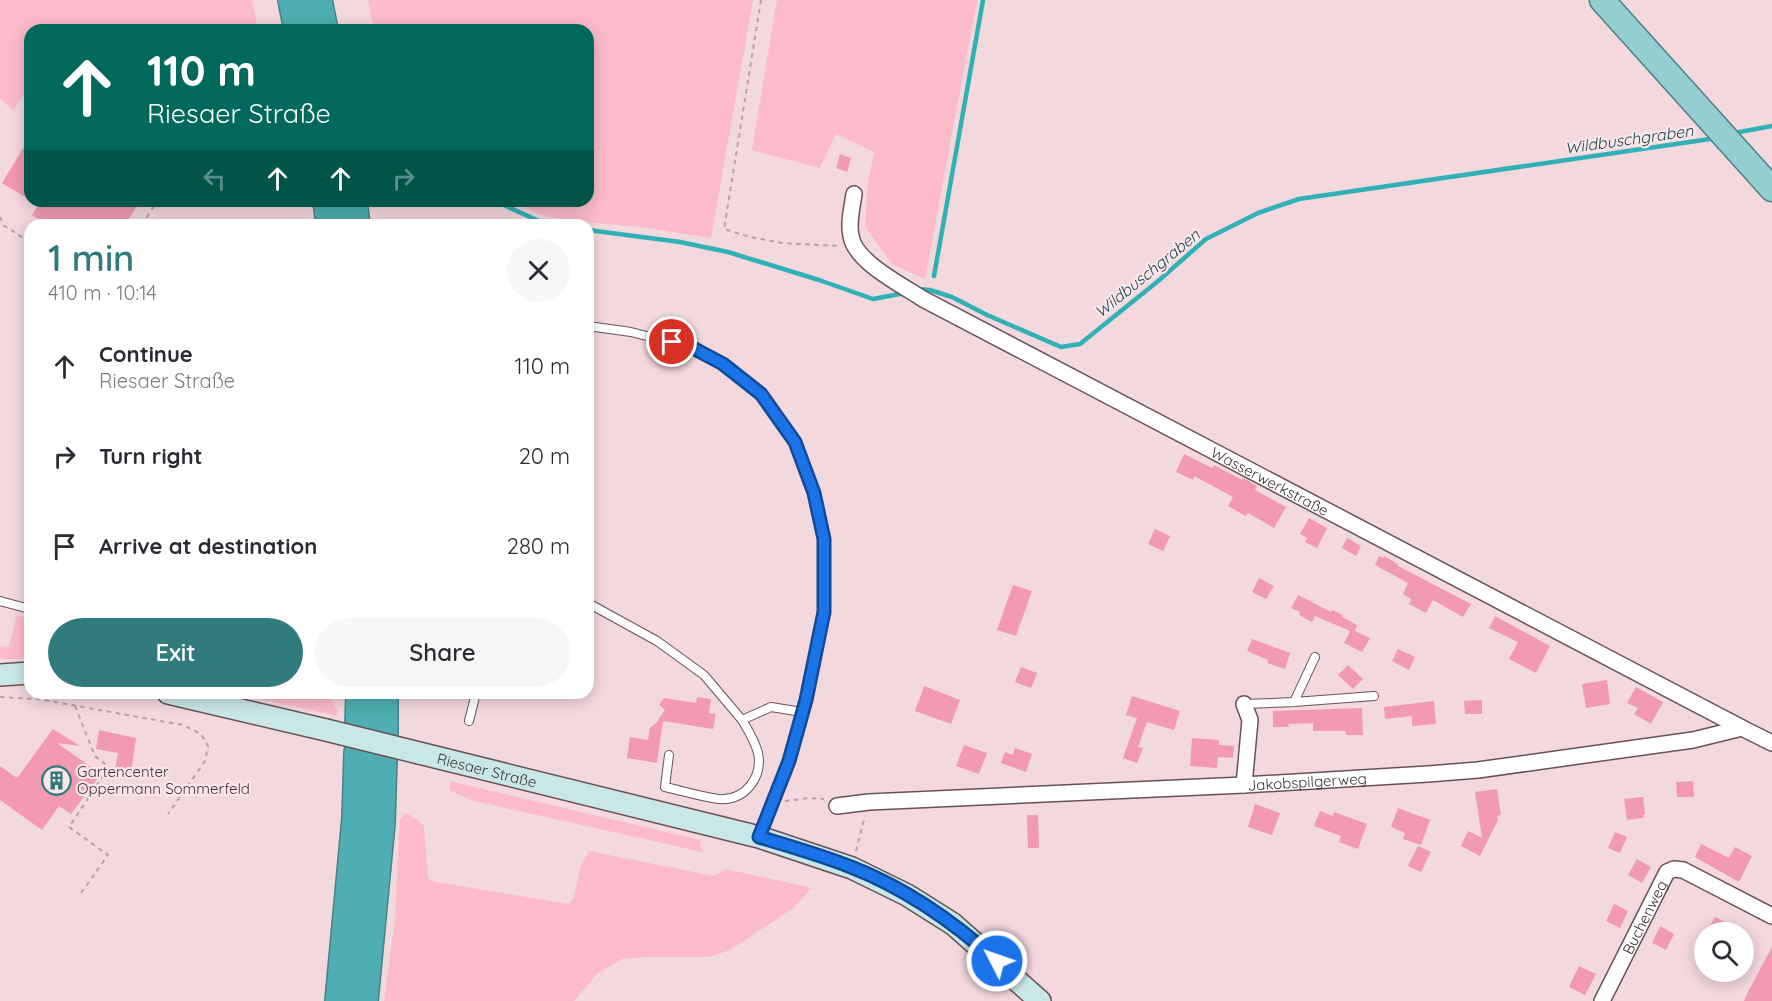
<!DOCTYPE html>
<html lang="en">
<head>
<meta charset="utf-8">
<style>
  body { margin:0; font-family:Quicksand,sans-serif; background:#f7f7f7; color:#2b2b33; height:100vh; display:flex; flex-direction:column; font-size:22px; white-space:nowrap }
  * { box-sizing:border-box; margin:0 }
  p { font-size:20px; color:#7c7c81 }
  .icon { flex:none; width:33px; height:33px; fill:none; stroke:currentColor; stroke-width:2; stroke-linecap:round; stroke-linejoin:round }
  .map { position:relative; flex:1; overflow:hidden }
  .side { position:absolute; left:24px; top:219px; width:570px; height:480px; display:flex; flex-direction:column; background:#fff; border-radius:18px; box-shadow:0 3px 15px #0003 }
  .side>* { flex:none }
  .hud { position:absolute; left:24px; top:24px; width:570px; height:183px; border-radius:18px; box-shadow:0 3px 15px #0003; background:#00695c; color:#fff; overflow:hidden }
  .buttons { position:absolute; left:1694px; top:922px; display:grid; gap:12px }
  .buttons a { display:grid; place-items:center; width:60px; height:60px; border-radius:50%; background:#fff; box-shadow:0 3px 15px #0003; font-size:30px }
  .pin { position:absolute; display:grid; place-items:center; width:51px; height:51px; color:#fff; margin:-26px; border:3px solid #fff; border-radius:50%; box-shadow:0 2px 6px #0007 }
  .me { position:absolute; width:66px; margin:-33px; rotate:311deg; stroke-linejoin:round; filter:drop-shadow(0 0 4px #0008) }
  .turn { display:flex; align-items:center; gap:21px; height:126px; padding:0 24px; font-size:27px }
  .turn .icon { width:78px; height:78px; stroke-width:2.5 }
  .turn b { display:block; font-size:42px; line-height:51px }
  .lanes { display:flex; align-items:center; height:57px; padding:0 24px; background:#0003; justify-content:center; gap:30px; direction:ltr }
  .lanes .off { opacity:.35 }
  .round { display:grid; place-items:center; flex:none; width:63px; height:63px; border-radius:32px; background:#f7f7f7 }
  .summary { display:flex; align-items:center; justify-content:space-between; height:102px; padding:0 24px }
  h1 { font-size:36px; font-weight:600; line-height:45px; color:#317b7d }
  .action { display:flex; gap:12px; margin-top:auto; padding:12px 24px }
  .action a { flex:1; height:69px; border-radius:36px; background:#317b7d; color:#fff; font-size:24px; font-weight:600; line-height:69px; text-align:center }
  .action a+a { background:#f7f7f7; color:#2b2b33 }
  ul { padding:0; list-style:none }
  li { display:flex; align-items:center; gap:18px; height:90px; padding:0 24px }
  li div { flex:1 }
  li b { display:block; font-size:22px }
  li em { font-style:normal }
  .map>svg:first-child { display:block }
</style>
</head>
<body>
<div class="map">
<svg width="1772" height="1001" viewBox="0 0 1772 1001">
  <rect width="100%" height="100%" fill="#f3d8de"/>
  <path fill="#fcbbcb" d="M 0,0 L 252,0 L 258,30 L 30,30 L 30,86 L 13,111 L 0,98 Z
    M 368,0 L 753,0 L 711,238 L 641,227 L 562,220 L 536,213 L 512,201 L 588,201 L 588,30 L 374,30 Z
    M 777,0 L 977,0 L 925,279 L 892,264 L 865,227 L 868,183 L 874,152 L 836,134 L 820,168 L 752,150 Z
    M 17,615 L 30,619 L 30,659 L 0,659 L 0,647 L 9,646 Z
    M 233,693 L 325,693 L 330,697 L 338,712 L 337,716 Z
    M 450,781 L 700,840 L 702,852 L 470,800 L 449,790 Z
    M 406,813 L 417,819 L 424,826 L 428,878 L 435,882 L 569,904 L 574,897 L 581,865 L 589,851 L 714,876 L 726,869 L 812,888 L 792,909 L 730,950 L 709,957 L 647,957 L 622,959 L 598,973 L 574,1001 L 384,1001 L 395,919 L 400,819 Z"/>
  <g fill="none" stroke-linecap="round" stroke-linejoin="round">
    <path stroke="#30b1b6" stroke-width="4.5" d="M 1734,133 L 1772,126
      M 495,201 L 541,222 L 556,225
      M 588,230 L 680,242 L 728,252 L 819,280 L 873,299 L 905,293
      M 934,276 L 983,0
      M 916,289 L 930,290 L 952,297 L 987,315 L 1061,347 L 1080,344 L 1157,282 L 1206,239 L 1258,213 L 1299,199 L 1717,138"/>
  </g>
  <path fill="#f19ab2" d="M 30,137 L 30,200 L 2,183 Z
    M 840,154 L 851,158 L 847,172 L 836,168 Z
    M 41,201 L 140,201 L 125,225 L 48,225 L 32,215 Z
    M 1184,454 L 1212,468 L 1214,465 L 1242,480 L 1243,478 L 1257,486 L 1255,490 L 1286,507 L 1274,528 L 1248,513 L 1246,516 L 1228,506 L 1233,497 L 1194,476 L 1193,480 L 1176,472 Z
    M 1309,518 L 1327,528 L 1317,548 L 1305,542 L 1307,538 L 1300,534 Z
    M 1155,529 L 1170,536 L 1163,551 L 1148,544 Z
    M 1347,538 L 1361,546 L 1356,556 L 1342,548 Z
    M 1379,556 L 1383,558 L 1384,556 L 1398,564 L 1398,566 L 1471,604 L 1463,617 L 1433,600 L 1426,613 L 1409,604 L 1411,599 L 1403,594 L 1408,583 L 1375,565 Z
    M 1259,578 L 1274,586 L 1266,599 L 1252,592 Z
    M 1013,585 L 1032,591 L 1016,636 L 997,630 Z
    M 1298,595 L 1331,612 L 1332,610 L 1343,615 L 1342,617 L 1357,625 L 1355,631 L 1370,638 L 1362,652 L 1344,643 L 1350,631 L 1315,616 L 1312,622 L 1299,615 L 1300,612 L 1291,608 Z
    M 1495,616 L 1550,646 L 1536,673 L 1509,659 L 1518,642 L 1489,628 Z
    M 1252,639 L 1290,653 L 1285,669 L 1267,663 L 1268,660 L 1247,651 Z
    M 1398,649 L 1415,657 L 1409,670 L 1392,661 Z
    M 1348,665 L 1363,679 L 1353,689 L 1338,675 Z
    M 1021,667 L 1037,673 L 1031,688 L 1015,682 Z
    M 1607,680 L 1610,704 L 1586,708 L 1582,684 Z
    M 924,686 L 960,700 L 951,724 L 915,711 Z
    M 1636,687 L 1663,702 L 1651,724 L 1634,714 L 1638,708 L 1627,703 Z
    M 1132,696 L 1180,711 L 1174,730 L 1147,722 L 1138,747 L 1143,748 L 1137,763 L 1123,758 L 1137,718 L 1126,715 Z
    M 697,697 L 711,699 L 709,713 L 716,714 L 713,729 L 663,721 L 657,763 L 627,758 L 630,737 L 648,740 L 650,728 L 659,720 L 658,720 L 665,710 L 659,705 L 664,698 L 696,703 Z
    M 1482,700 L 1482,714 L 1465,714 L 1464,701 Z
    M 1434,701 L 1436,724 L 1412,726 L 1412,716 L 1385,719 L 1384,707 Z
    M 1362,708 L 1363,735 L 1346,735 L 1345,731 L 1313,731 L 1313,723 L 1288,724 L 1289,727 L 1273,727 L 1273,711 Z
    M 53,729 L 80,746 L 57,743 L 101,774 L 71,814 L 59,806 L 42,830 L 0,800 L 0,766 L 17,778 Z
    M 99,730 L 136,738 L 131,773 L 115,770 L 118,753 L 96,749 Z
    M 1192,738 L 1219,740 L 1219,745 L 1234,746 L 1233,758 L 1218,757 L 1217,768 L 1190,766 Z
    M 964,745 L 987,753 L 979,774 L 956,766 Z
    M 1015,748 L 1032,754 L 1026,772 L 1001,763 L 1005,752 L 1013,755 Z
    M 1693,781 L 1694,797 L 1677,797 L 1676,782 Z
    M 1497,789 L 1501,815 L 1497,816 L 1498,820 L 1480,856 L 1461,846 L 1468,831 L 1482,838 L 1475,792 Z
    M 1643,797 L 1645,814 L 1643,815 L 1643,818 L 1627,820 L 1624,799 Z
    M 1255,804 L 1280,813 L 1272,835 L 1248,827 Z
    M 1398,808 L 1430,820 L 1421,845 L 1403,839 L 1405,833 L 1391,827 Z
    M 1320,811 L 1333,816 L 1334,812 L 1367,824 L 1358,849 L 1339,842 L 1341,836 L 1314,826 Z
    M 1027,815 L 1038,815 L 1039,848 L 1028,848 Z
    M 1615,832 L 1627,837 L 1620,853 L 1608,848 Z
    M 1701,844 L 1729,858 L 1735,847 L 1752,856 L 1739,882 L 1695,857 Z
    M 1418,846 L 1431,852 L 1421,872 L 1408,866 Z
    M 1637,859 L 1651,867 L 1642,883 L 1628,875 Z
    M 1614,904 L 1628,911 L 1620,928 L 1606,921 Z
    M 1715,917 L 1745,933 L 1706,933 Z
    M 1660,926 L 1674,934 L 1666,950 L 1652,943 Z
    M 1772,947 L 1772,1001 L 1744,1001 L 1747,994 Z
    M 1579,966 L 1596,974 L 1585,995 L 1569,987 Z"/>
  <g fill="none" stroke-linecap="round" stroke-linejoin="round">
    <defs>
      <path id="service" d="M 588,326 L 631,332 L 693,348 L 723,364 L 761,395 L 795,442 L 814,493 L 824,539 L 824,612 L 806,700 L 789,761 L 760,835
        M 0,601 L 30,609
        M 588,603 L 657,641 L 704,675 L 742,720
        M 1294,702 L 1315,657
        M 1244,704 L 1294,702 L 1374,696
        M 469,721 L 476,693
        M 669,755 L 665,787 C 683,791 701,797 719,799 C 745,801 763,777 758,753 C 755,741 748,730 742,720 L 771,707 L 802,712"/>
      <g id="minor">
        <path id="s1" d="M 854,194 C 852,208 848,223 851,236 C 855,262 902,285 923,299 L 1742,728"/>
        <path d="M 1244,704 L 1250,720 L 1244,785"/>
        <path id="s2" d="M 837,806 L 869,802 L 1244,785 L 1428,774 L 1478,770 L 1693,740 L 1742,728 L 1772,743"/>
        <path id="s3" d="M 1602,1001 L 1667,872 L 1674,869 L 1683,870 L 1772,916"/>
      </g>
      <g id="secondary">
        <path d="M 0,675 L 30,673"/>
        <path d="M 168,693 L 326,730"/>
        <path id="s4" d="M 419,753 L 759,837 L 852,868 L 907,895 L 953,924 L 1040,1001"/>
      </g>
      <path id="primary" d="M 1602,0 L 1772,189"/>
      <path id="motorway" d="M 292,0 L 298,30
        M 318,0 L 324,30
        M 327,201 L 330,225
        M 353,201 L 356,225
        M 359,726 L 360,693
        M 384,732 L 384,693
        M 339,1001 L 356,818 L 358,753
        M 364,1001 L 381,823 L 383,759"/>
    </defs>
    <use href="#service" stroke="#695257" stroke-width="10"/>
    <use href="#minor" stroke="#695257" stroke-width="18"/>
    <use href="#secondary" stroke="#695257" stroke-width="24"/>
    <use href="#primary" stroke="#488385" stroke-width="27"/>
    <use href="#motorway" stroke="#488385" stroke-width="30"/>
    <path stroke="#b8a2a7" stroke-width="2" stroke-dasharray="4.5 4.5" stroke-linecap="butt" d="M 761,0 L 724,229 L 750,237 L 782,243 L 840,246
      M 0,217 L 3,225 L 30,242
      M 142,225 L 157,201
      M 0,697 L 38,699 L 183,725 L 201,734 L 208,746 L 205,761 L 168,814
      M 75,706 L 95,756 L 109,767 L 69,827 L 108,855 L 81,893
      M 785,801 L 810,798 L 824,799
      M 856,851 L 865,816"/>
    <use href="#service" stroke="#fff" stroke-width="8"/>
    <use href="#minor" stroke="#fff" stroke-width="15"/>
    <use href="#secondary" stroke="#cae7e8" stroke-width="21"/>
    <use href="#primary" stroke="#95ced0" stroke-width="24"/>
    <use href="#motorway" stroke="#4eaeb1" stroke-width="27"/>
    <defs>
      <path id="secondary-bridge" d="M 326,730 L 419,753"/>
    </defs>
    <use href="#secondary-bridge" stroke="#695257" stroke-width="24" stroke-linecap="butt"/>
    <use href="#secondary-bridge" stroke="#cae7e8" stroke-width="21"/>
  </g>
  <g fill="none" stroke-linecap="round" stroke-linejoin="round">
    <defs>
      <path id="route" d="M 672,342 L 693,348 L 723,364 L 761,394 L 795,442 L 814,493 L 824,539 L 824,612 L 806,700 L 789,761 L 759,837 C 789,846 821,855 851,867 C 905,888 954,922 997,961"/>
    </defs>
    <use href="#route" stroke="#114b97" stroke-width="15"/>
    <use href="#route" stroke="#1a73e8" stroke-width="10"/>
  </g>
  <defs>
    <symbol id="building-ring" viewBox="-11 -11 22 22"><circle r="9.5" fill="#fde6eb" stroke="#317b7d" stroke-width="1.5"/><path d="M-4-6H4V6H1V3H-1V6H-4ZM-2.5-4.3h1.7v1.8h-1.7ZM.8-4.3h1.7v1.8H.8ZM-2.5-1h1.7V.8h-1.7ZM.8-1h1.7V.8H.8Z" fill="#317b7d"/></symbol>
  </defs>
  <g fill-rule="evenodd">
    <use href="#building-ring" x="40" y="764" width="33" height="33"/>
  </g>
  <g text-anchor="middle" dominant-baseline="central" stroke-width="4.5" stroke-linejoin="round" paint-order="stroke">
    <g font-size="15" fill="#3c3234" stroke="#fde6eb">
      <text stroke="none"><textPath href="#s1" startOffset="532">Wasserwerkstraße</textPath></text>
      <text stroke="none"><textPath href="#s4" startOffset="70">Riesaer Straße</textPath></text>
      <text stroke="none"><textPath href="#s2" startOffset="471">Jakobspilgerweg</textPath></text>
      <text stroke="none"><textPath href="#s3" startOffset="94">Buchenweg</textPath></text>
    </g>
    <g font-size="15" fill="#3c3234" stroke="#fde6eb" text-anchor="start">
      <text x="77" y="771">Gartencenter<tspan x="77" dy="17">Oppermann Sommerfeld</tspan></text>
    </g>
    <g font-size="16" font-style="italic" fill="#144a4c" stroke="#fde6eb">
      <text transform="translate(1629 139) rotate(-8)">Wildbuschgraben</text>
      <text transform="translate(1147 273) rotate(-39)">Wildbuschgraben</text>
    </g>
  </g>
</svg>
<div class="buttons">
<a><svg class="icon" aria-label="search" viewBox="0 0 24 24"><circle cx="10" cy="10" r="6"/><path d="M15 15l6 6"/></svg></a>
</div>
<div class="pin" style="left:672px;top:342px;background:#d93025"><svg class="icon" aria-label="arrive" viewBox="0 0 24 24"><path d="M6 21V4h12l-3 4 3 4H6"/></svg></div>
<svg class="me" style="left:997px;top:961px" viewBox="-20 -20 40 40"><circle r="17" fill="#1a73e8" stroke="#fff" stroke-width="3"/><path d="M0-11L8 9 0 5-8 9z" fill="#fff"/></svg>
<div class="hud">
<div class="turn"><svg class="icon" aria-label="ahead" viewBox="0 0 24 24"><path d="M12 20V5M6 11l6-6 6 6"/></svg><div><b>110 m</b>Riesaer Straße</div></div>
<div class="lanes"><svg class="icon off" aria-label="left" viewBox="0 0 24 24"><path d="M17 20v-9H6M10 6l-5 5 5 5"/></svg><svg class="icon" aria-label="ahead" viewBox="0 0 24 24"><path d="M12 20V5M6 11l6-6 6 6"/></svg><svg class="icon" aria-label="ahead" viewBox="0 0 24 24"><path d="M12 20V5M6 11l6-6 6 6"/></svg><svg class="icon off" aria-label="right" viewBox="0 0 24 24"><path d="M7 20v-9h11M14 6l5 5-5 5"/></svg></div>
</div>
<section class="side">
<div class="summary"><div><h1>1 min</h1><p>410 m · 10:14</p></div><a class="round"><svg class="icon" aria-label="close" viewBox="0 0 24 24"><path d="M6 6l12 12M18 6L6 18"/></svg></a></div>
<ul>
<li><svg class="icon" aria-label="ahead" viewBox="0 0 24 24"><path d="M12 20V5M6 11l6-6 6 6"/></svg><div><b>Continue</b><p>Riesaer Straße</p></div><em>110 m</em></li>
<li><svg class="icon" aria-label="right" viewBox="0 0 24 24"><path d="M7 20v-9h11M14 6l5 5-5 5"/></svg><div><b>Turn right</b></div><em>20 m</em></li>
<li><svg class="icon" aria-label="arrive" viewBox="0 0 24 24"><path d="M6 21V4h12l-3 4 3 4H6"/></svg><div><b>Arrive at destination</b></div><em>280 m</em></li>
</ul>
<div class="action"><a>Exit</a><a>Share</a></div>
</section>
</div>
</body>
</html>
